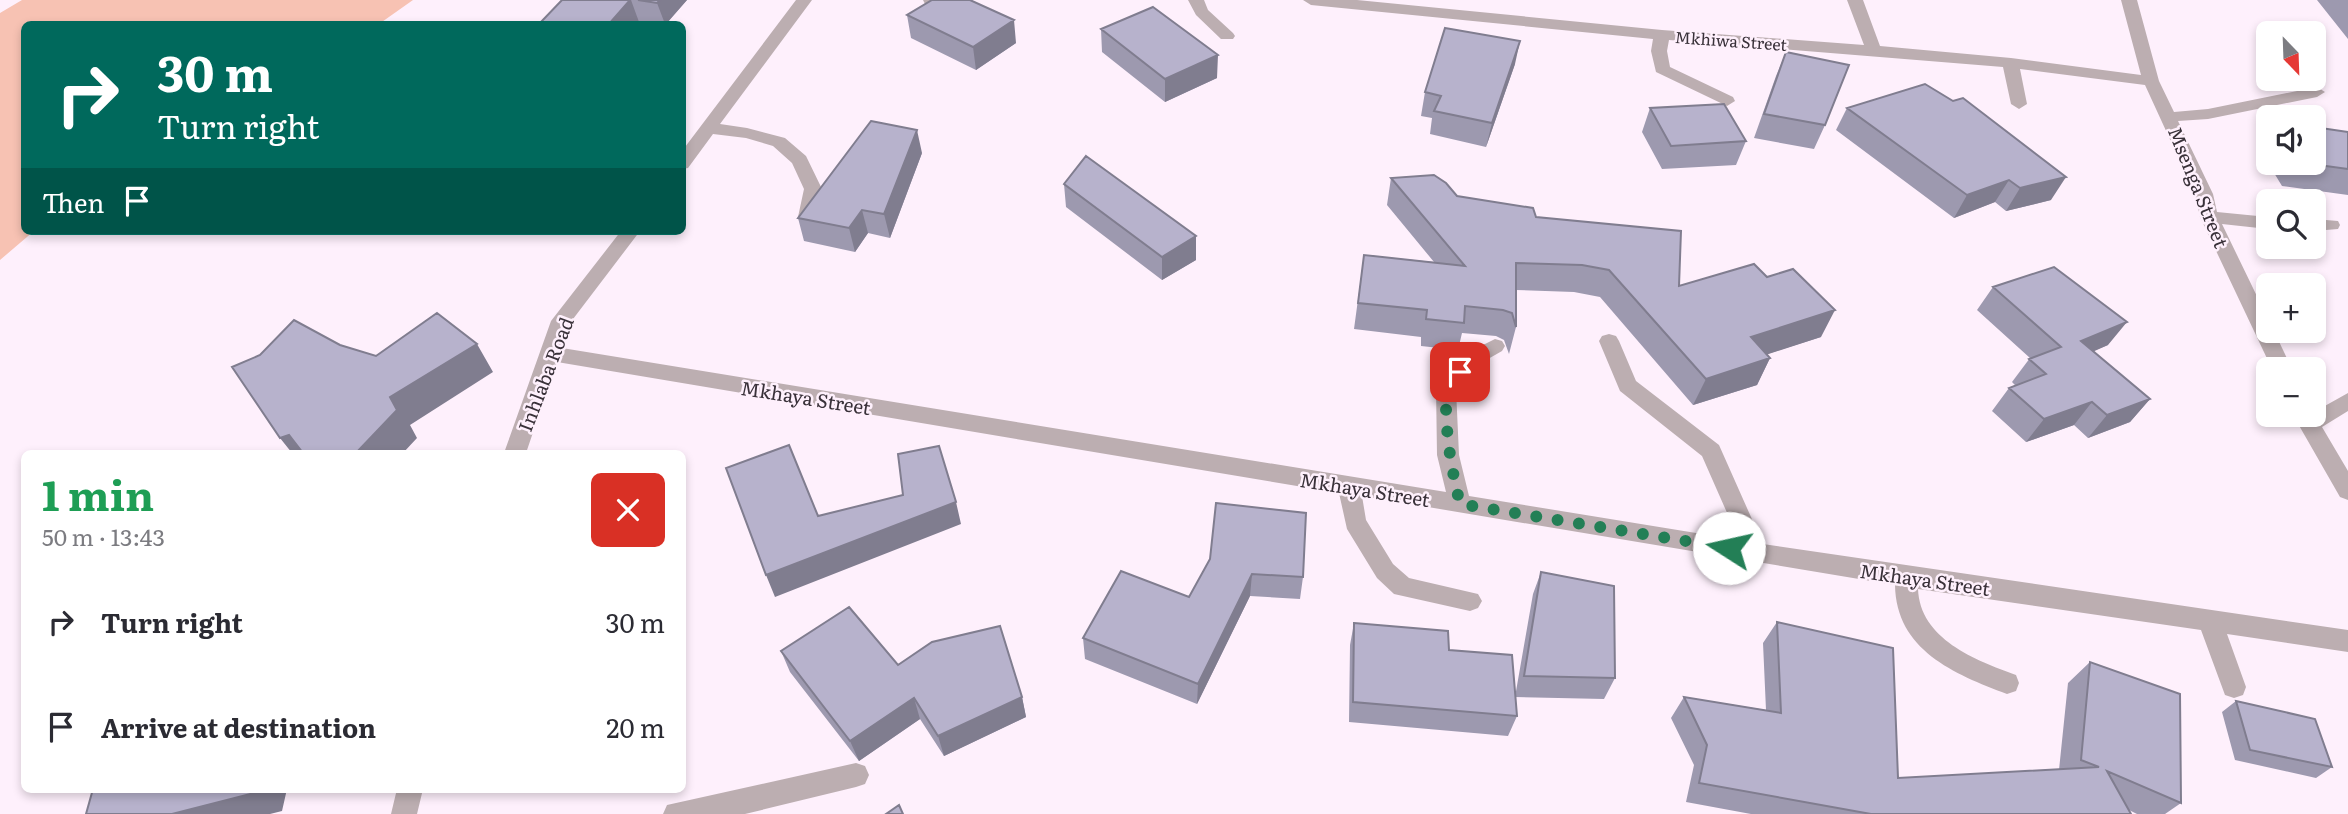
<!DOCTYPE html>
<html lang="en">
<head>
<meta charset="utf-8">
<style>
  body { margin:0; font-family:Literata,serif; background:#f7f7f7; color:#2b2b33; height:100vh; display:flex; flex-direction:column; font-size:26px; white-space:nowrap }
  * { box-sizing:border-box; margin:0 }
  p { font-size:23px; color:#7c7c81 }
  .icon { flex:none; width:38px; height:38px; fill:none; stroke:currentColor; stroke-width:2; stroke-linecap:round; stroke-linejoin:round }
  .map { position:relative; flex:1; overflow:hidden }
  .side { position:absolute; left:21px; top:450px; width:665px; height:343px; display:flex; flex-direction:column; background:#fff; border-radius:10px; box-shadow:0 4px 10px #0003 }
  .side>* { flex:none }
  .top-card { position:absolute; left:21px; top:21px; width:665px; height:214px; border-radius:10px; box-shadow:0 4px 10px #0003; background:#00695c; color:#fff; overflow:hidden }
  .needle { width:46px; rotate:157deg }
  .buttons { position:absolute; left:2256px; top:21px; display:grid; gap:14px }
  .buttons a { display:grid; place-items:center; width:70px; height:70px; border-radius:10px; background:#fff; box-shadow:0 4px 10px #0003; font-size:35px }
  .pin { position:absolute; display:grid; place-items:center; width:60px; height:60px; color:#fff; margin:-30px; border-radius:14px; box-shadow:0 4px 10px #0006 }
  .me { position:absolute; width:77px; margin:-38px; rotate:280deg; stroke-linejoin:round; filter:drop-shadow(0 0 5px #0008) }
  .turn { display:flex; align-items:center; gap:24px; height:147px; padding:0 21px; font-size:32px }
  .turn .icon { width:91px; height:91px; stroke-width:2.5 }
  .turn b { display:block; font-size:49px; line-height:60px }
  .then { display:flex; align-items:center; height:66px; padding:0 21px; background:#0003; gap:14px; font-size:26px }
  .round { display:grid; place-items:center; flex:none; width:74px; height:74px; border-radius:10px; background:#f7f7f7 }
  .headline { display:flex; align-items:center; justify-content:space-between; height:119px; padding:0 21px }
  h1 { font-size:42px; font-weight:700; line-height:52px; color:#1e9e55 }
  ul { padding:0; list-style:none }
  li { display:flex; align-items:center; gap:21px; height:105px; padding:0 21px }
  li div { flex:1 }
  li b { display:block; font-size:26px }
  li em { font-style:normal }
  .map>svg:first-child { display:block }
</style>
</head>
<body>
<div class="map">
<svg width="2348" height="814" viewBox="0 0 2348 814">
  <rect width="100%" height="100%" fill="#fef0fc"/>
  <path fill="#f7c2b3" d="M 22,0 L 413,0 L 379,24 L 24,24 L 24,231 L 34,231 L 0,260 L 0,13 Z"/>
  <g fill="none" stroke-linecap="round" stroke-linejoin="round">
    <path fill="#bcaeb1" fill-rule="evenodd" d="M 796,0 L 812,0 L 720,124 L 747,128 L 785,138 L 806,156 L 822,189 L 816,217 L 807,223 L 798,217 L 804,189 L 792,163 L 773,146 L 746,138 L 713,134 L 688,168 L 682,169 L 682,151 Z
      M 923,0 L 939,0 L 930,6 L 925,4 Z
      M 1188,0 L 1204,0 L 1208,10 L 1233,33 L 1235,36 L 1233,39 L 1221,39 L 1196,15 Z
      M 1303,0 L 1357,0 L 1662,30 L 1864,45 L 1847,0 L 1863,0 L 1880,46 L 2011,58 L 2141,75 L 2121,0 L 2137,0 L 2159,81 L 2174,112 L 2208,109 L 2317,87 L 2325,92 L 2317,97 L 2208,119 L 2178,121 L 2213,194 L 2217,212 L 2268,217 L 2268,229 L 2222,224 L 2268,319 L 2268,331 L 2274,331 L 2292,369 L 2272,369 L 2200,217 L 2195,194 L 2145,85 L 2020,69 L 2027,104 L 2019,109 L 2011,104 L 2003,67 L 1669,40 L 1667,51 L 1670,67 L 1733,97 L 1735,101 L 1727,106 L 1656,72 L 1651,51 L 1653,39 L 1311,5 Z
      M 2314,219 L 2338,221 L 2340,225 L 2338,229 L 2314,231 Z
      M 621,231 L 640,231 L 570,323 L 562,348 L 1446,492 L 1437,455 L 1436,387 L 1467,353 L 1495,339 L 1502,341 L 1505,346 L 1502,351 L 1481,363 L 1456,389 L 1459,455 L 1469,496 L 1739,540 L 1702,456 L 1620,391 L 1599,341 L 1602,336 L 1609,334 L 1616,336 L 1619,341 L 1636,381 L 1719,445 L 1763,544 L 2348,630 L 2348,652 L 2227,634 L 2246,687 L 2243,695 L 2234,698 L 2225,695 L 2201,630 L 1918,589 C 1920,639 1975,660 2016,675 L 2019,683 L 2016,691 L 2007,694 C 1954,674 1896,650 1895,585 L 1362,496 L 1366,520 L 1393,564 L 1409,578 L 1478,594 L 1482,601 L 1478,608 L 1470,611 L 1394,594 L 1377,578 L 1347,529 L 1339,493 L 557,362 L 526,453 L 504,453 L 551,321 Z
      M 2348,393 L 2348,411 L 2322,427 L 2348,471 L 2348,500 L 2340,497 L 2293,415 L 2314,415 L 2314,412 Z
      M 856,763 L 865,766 L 869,775 L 865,784 L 856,787 L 745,814 L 663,814 L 667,805 Z
      M 397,789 L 423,789 L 417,814 L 391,814 Z"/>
  </g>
  <path fill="#9d99af" d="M 562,0 L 687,0 L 666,24 L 639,22 Z
    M 2317,0 L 2348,0 L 2348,39 Z
    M 907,15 L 1016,43 L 976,70 L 911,38 Z
    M 1101,29 L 1217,78 L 1165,102 L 1102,52 Z
    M 1786,52 L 1825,125 L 1814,149 L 1754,138 L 1776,76 Z
    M 1515,64 L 1486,147 L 1430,134 L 1432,118 L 1421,116 L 1425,92 Z
    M 1925,84 L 2051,200 L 2006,211 L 1995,202 L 1954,218 L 1836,130 L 1847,108 Z
    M 1650,108 L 1746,141 L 1736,165 L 1662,169 L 1642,132 Z
    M 2268,131 L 2268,163 L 2314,163 L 2348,132 L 2348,195 L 2282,186 L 2257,145 Z
    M 922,153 L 890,238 L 868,233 L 855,252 L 804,241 L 798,218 Z
    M 1391,178 L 1536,217 L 1679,286 L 1821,337 L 1767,354 L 1770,358 L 1757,385 L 1693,405 L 1600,297 L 1574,292 L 1516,290 L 1516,327 L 1509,354 L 1504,340 L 1496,336 L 1462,333 L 1458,350 L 1421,346 L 1421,337 L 1354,329 L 1364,255 L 1434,262 L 1387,205 Z
    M 1064,184 L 1196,236 L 1196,260 L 1162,280 L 1066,207 Z
    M 1993,287 L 2108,345 L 2093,351 L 2150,399 L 2130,422 L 2088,438 L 2074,425 L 2026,442 L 1992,411 L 2009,388 L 2015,385 L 2012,382 L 2030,358 L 1977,310 Z
    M 1210,559 L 1303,577 L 1300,599 L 1250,596 L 1197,704 L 1085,659 L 1083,638 L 1189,597 Z
    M 1541,572 L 1615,678 L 1604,699 L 1515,697 L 1533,594 Z
    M 1777,622 L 1898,778 L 2059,770 L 2068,683 L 2090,662 L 2181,803 L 2165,814 L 2137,814 L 2129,810 L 2131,814 L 1751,814 L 1686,802 L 1694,765 L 1671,718 L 1684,697 L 1766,710 L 1763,643 Z
    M 1354,623 L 1449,650 L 1517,716 L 1508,736 L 1349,722 L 1350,645 Z
    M 781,651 L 898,665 L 1022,697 L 1026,717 L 944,756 L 920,719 L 859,761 L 790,672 Z
    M 2236,701 L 2332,767 L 2316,778 L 2235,760 L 2222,712 Z"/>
  <path fill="#807d8f" d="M 630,0 L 631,0 L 639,22 L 637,24 L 609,24 Z
    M 660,0 L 687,0 L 666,24 L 665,24 L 657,3 Z
    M 1014,20 L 1016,43 L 976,70 L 973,47 Z
    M 1520,41 L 1515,64 L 1486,147 L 1492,123 Z
    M 1218,55 L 1217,78 L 1165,102 L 1165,79 Z
    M 917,130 L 922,153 L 890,238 L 884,214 Z
    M 2066,177 L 2051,200 L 2006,211 L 2020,188 Z
    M 2009,180 L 1995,202 L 1954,218 L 1967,195 Z
    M 862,210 L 868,233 L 855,252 L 849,228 Z
    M 1196,236 L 1196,260 L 1162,280 L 1162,257 Z
    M 1835,310 L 1821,337 L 1738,364 L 1751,337 Z
    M 2127,322 L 2108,345 L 2063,365 L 2081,341 Z
    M 477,344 L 493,372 L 410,425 L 417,438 L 403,453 L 356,453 L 390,397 Z
    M 1770,358 L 1757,385 L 1693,405 L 1706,379 Z
    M 2150,399 L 2130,422 L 2088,438 L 2107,415 Z
    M 2092,402 L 2074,425 L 2026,442 L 2044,419 Z
    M 289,435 L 304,453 L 292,453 L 280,438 Z
    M 956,502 L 961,524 L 775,597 L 766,575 Z
    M 1252,574 L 1250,596 L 1197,704 L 1198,684 Z
    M 1022,697 L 1026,717 L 944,756 L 938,736 Z
    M 914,698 L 920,719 L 859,761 L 850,741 Z
    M 259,789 L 287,789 L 282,811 L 270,814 L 172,814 Z"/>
  <path fill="#b7b2cc" stroke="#807d8f" stroke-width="2" d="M 562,0 L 630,0 L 609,24 L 539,24 Z
    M 638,0 L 660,0 L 657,3 Z
    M 932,0 L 970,0 L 1014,20 L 973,47 L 907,15 Z
    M 1153,7 L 1218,55 L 1165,79 L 1101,29 Z
    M 1445,28 L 1520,41 L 1492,123 L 1434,111 L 1441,96 L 1425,92 Z
    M 1786,52 L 1849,65 L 1825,125 L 1764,114 Z
    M 1925,84 L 1953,101 L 1963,98 L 2066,177 L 2020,188 L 2009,180 L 1967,195 L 1847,108 Z
    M 1724,104 L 1746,141 L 1671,146 L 1650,108 Z
    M 871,121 L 917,130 L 884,214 L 862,210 L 849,228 L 798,218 Z
    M 2314,127 L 2348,132 L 2348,169 L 2304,163 L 2314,163 Z
    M 1086,156 L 1196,236 L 1162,257 L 1064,184 Z
    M 1434,175 L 1446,183 L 1457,196 L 1533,208 L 1536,217 L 1681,231 L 1679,286 L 1754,264 L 1767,277 L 1793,269 L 1835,310 L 1751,337 L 1770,358 L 1706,379 L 1609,270 L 1582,265 L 1516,263 L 1516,327 L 1512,313 L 1503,310 L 1465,306 L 1464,323 L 1426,319 L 1427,310 L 1358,303 L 1364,255 L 1465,266 L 1391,178 Z
    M 2054,267 L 2127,322 L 2081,341 L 2150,399 L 2107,415 L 2092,402 L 2044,419 L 2009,388 L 2046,374 L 2029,359 L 2061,347 L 1993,287 Z
    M 437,313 L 477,344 L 390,397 L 397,410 L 356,453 L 303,453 L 289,435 L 280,438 L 232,367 L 260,355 L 294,320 L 340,345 L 376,356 Z
    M 789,445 L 818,516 L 903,495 L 898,454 L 939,446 L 956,502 L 766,575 L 726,468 Z
    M 1216,503 L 1306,513 L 1303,577 L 1252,574 L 1198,684 L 1083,638 L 1121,571 L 1189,597 L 1210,559 Z
    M 1541,572 L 1614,586 L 1615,678 L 1524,676 Z
    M 849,607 L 898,665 L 932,642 L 1000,626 L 1022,697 L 938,736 L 914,698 L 850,741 L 781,651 Z
    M 1777,622 L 1893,648 L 1898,778 L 2099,767 L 2081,760 L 2090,662 L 2180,694 L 2181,803 L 2107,771 L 2131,814 L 1871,814 L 1699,783 L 1707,745 L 1684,697 L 1781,713 Z
    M 1354,623 L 1448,631 L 1449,650 L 1512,655 L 1517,716 L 1353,702 Z
    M 2236,701 L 2315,719 L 2332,767 L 2250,750 Z
    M 93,789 L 259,789 L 258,792 L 172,814 L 86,814 Z
    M 899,805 L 903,814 L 886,814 Z"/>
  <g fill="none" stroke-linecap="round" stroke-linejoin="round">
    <path stroke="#237f56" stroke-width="12" stroke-dasharray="0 21.6" d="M 1460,372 L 1446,387 C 1445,430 1450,463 1460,504 L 1729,548"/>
  </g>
  <g text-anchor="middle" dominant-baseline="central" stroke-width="5" stroke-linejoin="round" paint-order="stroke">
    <g font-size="16" fill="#393139" stroke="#fef0fc">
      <text transform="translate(1731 40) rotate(4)">Mkhiwa Street</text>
    </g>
    <g font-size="19" fill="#393139" stroke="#fef0fc">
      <text transform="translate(2199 187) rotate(68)">Msenga Street</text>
      <text transform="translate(545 374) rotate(-69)">Inhlaba Road</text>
      <text transform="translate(806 397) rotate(9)">Mkhaya Street</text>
      <text transform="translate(1365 489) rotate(9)">Mkhaya Street</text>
      <text transform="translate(1925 579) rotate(8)">Mkhaya Street</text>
    </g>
  </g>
</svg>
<div class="buttons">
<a><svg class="needle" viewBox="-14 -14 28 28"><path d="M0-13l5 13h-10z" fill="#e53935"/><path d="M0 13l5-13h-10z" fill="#7c7c81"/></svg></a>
<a><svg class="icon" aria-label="sound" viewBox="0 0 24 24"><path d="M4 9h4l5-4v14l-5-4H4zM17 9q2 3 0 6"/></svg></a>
<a><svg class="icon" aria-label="search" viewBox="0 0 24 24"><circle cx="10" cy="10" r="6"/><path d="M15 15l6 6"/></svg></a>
<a>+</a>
<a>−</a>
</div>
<div class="pin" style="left:1460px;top:372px;background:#d93025"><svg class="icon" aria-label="arrive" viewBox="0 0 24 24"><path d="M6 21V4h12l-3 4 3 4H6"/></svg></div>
<svg class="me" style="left:1729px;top:548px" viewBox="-20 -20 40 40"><circle r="19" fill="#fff"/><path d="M0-13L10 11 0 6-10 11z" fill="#237f56"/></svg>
<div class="top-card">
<div class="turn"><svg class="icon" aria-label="right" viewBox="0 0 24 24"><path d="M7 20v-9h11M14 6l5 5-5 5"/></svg><div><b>30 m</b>Turn right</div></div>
<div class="then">Then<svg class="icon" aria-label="arrive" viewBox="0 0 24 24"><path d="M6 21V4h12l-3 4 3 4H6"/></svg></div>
</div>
<section class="side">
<div class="headline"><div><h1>1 min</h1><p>50 m · 13:43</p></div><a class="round" style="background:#d93025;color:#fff"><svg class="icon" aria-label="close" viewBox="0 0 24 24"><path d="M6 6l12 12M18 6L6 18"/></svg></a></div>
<ul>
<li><svg class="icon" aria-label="right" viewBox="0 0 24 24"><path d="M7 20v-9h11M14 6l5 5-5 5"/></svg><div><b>Turn right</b></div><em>30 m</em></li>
<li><svg class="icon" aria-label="arrive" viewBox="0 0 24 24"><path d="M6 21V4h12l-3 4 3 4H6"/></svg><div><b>Arrive at destination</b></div><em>20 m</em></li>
</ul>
</section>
</div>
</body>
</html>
